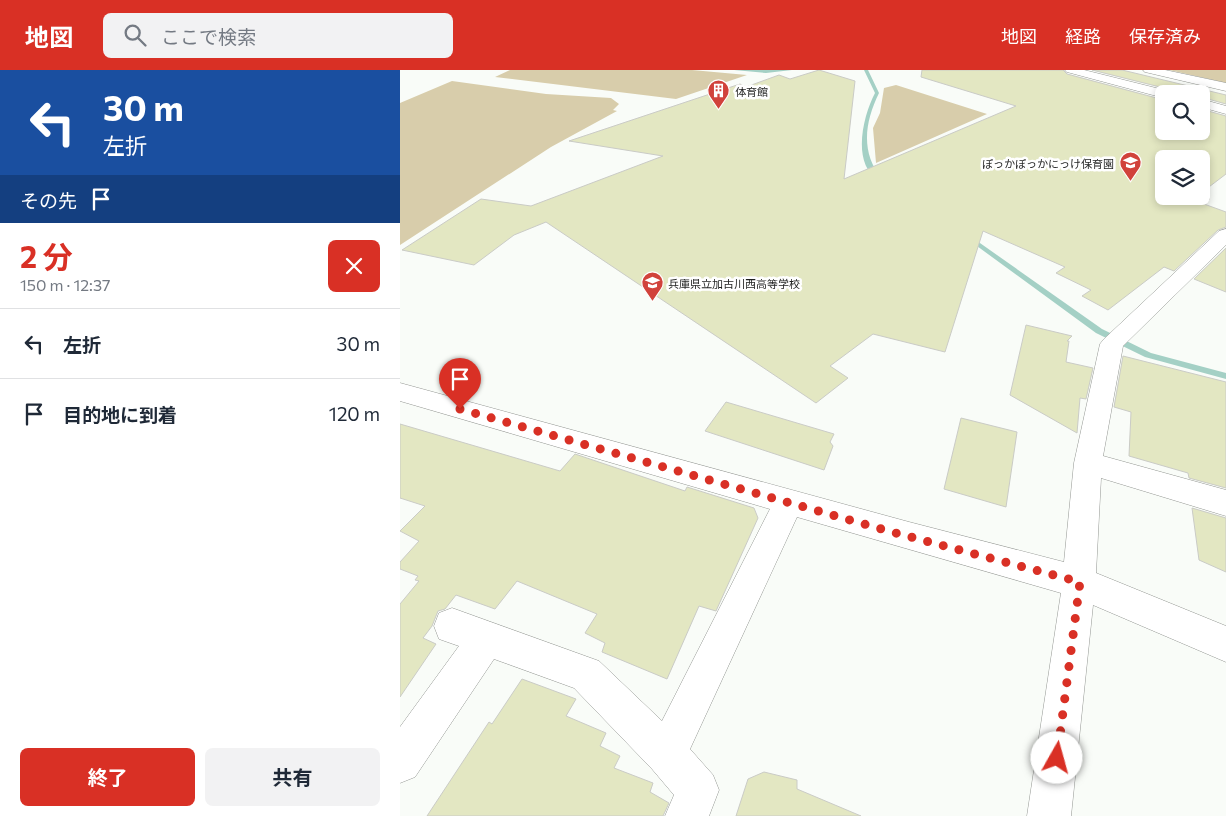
<!DOCTYPE html>
<html lang="ja">
<head>
<meta charset="utf-8">
<style>
  body { margin:0; font-family:Commissioner,"Noto Sans JP",sans-serif; background:#f2f2f3; color:#1f2937; height:100vh; display:flex; flex-direction:column; font-size:19px; white-space:nowrap }
  * { box-sizing:border-box; margin:0 }
  p { font-size:16px; color:#747a83 }
  .icon { flex:none; width:28px; height:28px; fill:none; stroke:currentColor; stroke-width:2; stroke-linecap:round; stroke-linejoin:round }
  .map { position:relative; flex:1; overflow:hidden }
  .sheet { display:flex; flex-direction:column; background:#fff; width:400px }
  .sheet>* { flex:none }
  .top-card { background:#1a4fa0; color:#fff; overflow:hidden }
  .controls { position:absolute; left:755px; top:15px; display:grid; gap:10px }
  .controls a { display:grid; place-items:center; width:55px; height:55px; border-radius:8px; background:#fff; box-shadow:0 2px 8px #0003; font-size:25px }
  .pin { position:absolute; display:grid; place-items:center; width:42px; height:42px; color:#fff; margin:-51px -21px; border-radius:50% 50% 50% 0; rotate:-45deg; box-shadow:0 0 5px #0007 }
  .pin .icon { rotate:45deg }
  .me { position:absolute; width:55px; margin:-28px; rotate:7deg; stroke-linejoin:round; filter:drop-shadow(0 0 4px #0008) }
  .turn { display:flex; align-items:center; gap:18px; height:105px; padding:0 20px; font-size:22px }
  .turn .icon { width:65px; height:65px; stroke-width:2.5 }
  .turn b { display:block; font-size:35px; line-height:42px }
  .then { display:flex; align-items:center; height:48px; padding:0 20px; background:#0003; gap:10px; font-size:19px }
  .round { display:grid; place-items:center; flex:none; width:52px; height:52px; border-radius:8px; background:#f2f2f3 }
  .overview { display:flex; align-items:center; justify-content:space-between; height:85px; padding:0 20px }
  h1 { font-size:30px; font-weight:700; line-height:38px; color:#d93025 }
  .button { display:flex; gap:10px; margin-top:auto; padding:10px 20px }
  .button a { flex:1; height:58px; border-radius:8px; background:#d93025; color:#fff; font-size:20px; font-weight:700; line-height:58px; text-align:center }
  .button a+a { background:#f2f2f3; color:#1f2937 }
  ul { padding:0; list-style:none }
  li { display:flex; align-items:center; gap:15px; height:70px; padding:0 20px; border-top:1px solid #e0e1e3 }
  li div { flex:1 }
  li b { display:block; font-size:19px }
  li em { font-style:normal }
  header { display:flex; align-items:center; gap:30px; box-sizing:border-box; height:70px; padding:0 25px; background:#d93025; color:#fff }
  header strong { font-size:24px }
  nav { display:flex; gap:28px; margin-inline-start:auto; font-size:18px }
  .search { width:350px; height:45px; background:#f2f2f3; display:flex; align-items:center; gap:12px; box-sizing:border-box; padding:0 18px; border-radius:8px; color:#747a83; font-size:19px }
  main { display:flex; flex:1; min-height:0 }
  .map>svg:first-child { display:block }
</style>
</head>
<body>
<header>
<strong>地図</strong>
<div class="search"><svg class="icon" aria-label="search" viewBox="0 0 24 24"><circle cx="10" cy="10" r="6"/><path d="M15 15l6 6"/></svg>ここで検索</div>
<nav><a>地図</a><a>経路</a><a>保存済み</a></nav>
</header>
<main>
<section class="sheet">
<div class="top-card">
<div class="turn"><svg class="icon" aria-label="left" viewBox="0 0 24 24"><path d="M17 20v-9H6M10 6l-5 5 5 5"/></svg><div><b>30 m</b>左折</div></div>
<div class="then">その先<svg class="icon" aria-label="arrive" viewBox="0 0 24 24"><path d="M6 21V4h12l-3 4 3 4H6"/></svg></div>
</div>
<div class="overview"><div><h1>2 分</h1><p>150 m · 12:37</p></div><a class="round" style="background:#d93025;color:#fff"><svg class="icon" aria-label="close" viewBox="0 0 24 24"><path d="M6 6l12 12M18 6L6 18"/></svg></a></div>
<ul>
<li><svg class="icon" aria-label="left" viewBox="0 0 24 24"><path d="M17 20v-9H6M10 6l-5 5 5 5"/></svg><div><b>左折</b></div><em>30 m</em></li>
<li><svg class="icon" aria-label="arrive" viewBox="0 0 24 24"><path d="M6 21V4h12l-3 4 3 4H6"/></svg><div><b>目的地に到着</b></div><em>120 m</em></li>
</ul>
<div class="button"><a>終了</a><a>共有</a></div>
</section>
<div class="map">
<svg width="826" height="746" viewBox="0 0 826 746">
  <rect width="100%" height="100%" fill="#f9fcf8"/>
  <path fill="#d8cdab" d="M 110,0 L 292,0 L 347,5 L 276,29 L 95,7 Z
    M 769,0 L 826,0 L 826,13 Z
    M 52,11 L 146,24 L 211,28 L 219,34 L 213,40 L 217,41 L 151,77 L 0,175 L 0,33 Z
    M 496,15 L 587,44 L 476,93 L 473,58 L 480,43 L 484,18 Z"/>
  <g fill="none" stroke-linecap="round" stroke-linejoin="round">
    <path fill="#a4d0c5" fill-rule="evenodd" d="M 334,0 L 392,0 L 366,3 Z
      M 464,0 L 468,0 L 479,23 C 465,52 460,82 482,109 L 479,111 C 451,94 463,46 475,23 Z
      M 566,166 L 570,166 L 702,259 L 751,283 L 826,303 L 826,309 L 745,287 L 696,263 L 566,168 Z"/>
  </g>
  <path fill="#e3e7c2" stroke="#cacbc6" d="M 419,0 L 455,11 L 444,109 L 616,36 L 521,7 L 522,0 L 663,0 L 667,4 L 764,30 L 764,61 L 801,61 L 801,39 L 826,46 L 826,104 L 801,123 L 801,89 L 764,89 L 764,126 L 801,126 L 810,129 L 804,134 L 826,142 L 826,157 L 818,160 L 774,201 L 764,197 L 708,240 L 682,226 L 691,220 L 656,203 L 665,197 L 583,161 L 545,282 L 473,264 L 430,296 L 448,308 L 416,333 L 146,152 L 114,165 L 74,195 L 2,180 L 81,129 L 131,136 L 263,86 L 169,71 L 340,14 L 346,17 L 379,5 L 390,9 Z
    M 692,0 L 722,0 L 826,25 L 826,34 L 801,27 L 801,24 L 772,24 L 768,19 Z
    M 826,178 L 826,222 L 794,209 Z
    M 626,255 L 672,266 L 667,271 L 669,271 L 666,292 L 693,298 L 686,329 L 680,328 L 677,363 L 610,325 Z
    M 723,286 L 826,312 L 826,418 L 789,408 L 788,403 L 729,386 L 731,342 L 714,337 Z
    M 326,332 L 434,364 L 430,372 L 433,376 L 424,400 L 305,361 Z
    M 561,348 L 617,362 L 606,437 L 544,419 Z
    M 0,354 L 160,401 L 175,384 L 285,421 L 287,417 L 354,438 L 358,448 L 316,541 L 299,536 L 267,609 L 202,582 L 205,573 L 185,563 L 197,544 L 117,511 L 95,539 L 56,525 L 45,539 L 38,541 L 32,556 L 23,568 L 36,574 L 0,627 L 0,534 L 19,511 L 15,510 L 18,506 L 0,499 L 0,492 L 19,471 L 0,461 L 25,436 L 0,428 Z
    M 792,438 L 826,448 L 826,502 L 799,490 Z
    M 122,609 L 176,629 L 166,646 L 206,663 L 200,676 L 220,686 L 214,698 L 253,713 L 250,722 L 269,733 L 263,746 L 27,746 L 89,652 L 92,654 Z
    M 364,702 L 397,710 L 397,719 L 461,746 L 336,746 L 348,709 Z"/>
  <g fill="none" stroke-linecap="round" stroke-linejoin="round">
    <defs>
      <path id="minor" d="M 665,0 L 684,0 L 768,21 L 770,24 L 764,24 L 764,28 L 667,2 Z
        M 743,0 L 765,0 L 826,13 L 826,21 L 745,2 Z
        M 801,29 L 826,36 L 826,44 L 801,37 Z
        M 826,159 L 826,175 L 723,276 L 703,386 L 826,420 L 826,446 L 701,408 L 696,503 L 826,556 L 826,592 L 693,535 L 671,746 L 627,746 L 661,523 L 397,447 L 290,679 L 313,705 L 319,720 L 309,746 L 265,746 L 274,725 L 252,699 L 174,618 L 94,589 L 15,707 L 0,713 L 0,657 L 59,576 L 39,569 L 34,556 L 39,543 L 52,538 L 199,591 L 262,651 L 370,439 L 0,331 L 0,313 L 509,452 L 664,492 L 674,393 L 700,274 L 704,269 L 819,161 Z"/>
    </defs>
    <use href="#minor" stroke="#949793" stroke-width="1"/>
    <use href="#minor" fill="#fff" fill-rule="evenodd"/>
  </g>
  <g fill="none" stroke-linecap="round" stroke-linejoin="round">
    <path stroke="#d93025" stroke-width="9" stroke-dasharray="0 16.2" d="M 60,339 L 492,462 L 680,512 L 657,688"/>
  </g>
  <defs>
    <symbol id="building-pin" viewBox="-11 -11 22 30"><path d="M0 17L-7.5 6A9.5 9.5 0 1 1 7.5 6Z" fill="#d1423b" stroke="#fff"/><path d="M-4-6H4V6H1V3H-1V6H-4ZM-2.5-4.3h1.7v1.8h-1.7ZM.8-4.3h1.7v1.8H.8ZM-2.5-1h1.7V.8h-1.7ZM.8-1h1.7V.8H.8Z" fill="#fff"/></symbol>
    <symbol id="school-pin" viewBox="-11 -11 22 30"><path d="M0 17L-7.5 6A9.5 9.5 0 1 1 7.5 6Z" fill="#d1423b" stroke="#fff"/><path d="M0-5L7-2L0 1L-7-2ZM-4 1L0 2.5L4 1V4Q0 6-4 4Z" fill="#fff"/></symbol>
  </defs>
  <g fill-rule="evenodd">
    <use href="#building-pin" x="306" y="8" width="25" height="34"/>
    <use href="#school-pin" x="718" y="80" width="25" height="34"/>
    <use href="#school-pin" x="240" y="200" width="25" height="34"/>
  </g>
  <g text-anchor="middle" dominant-baseline="central" stroke-width="5" stroke-linejoin="round" paint-order="stroke">
    <g font-size="11" fill="#1f201f" stroke="#fff" text-anchor="start">
      <text x="335" y="21">体育館</text>
      <text x="714" y="93" text-anchor="end">ぽっかぽっかにっけ保育園</text>
      <text x="268" y="213">兵庫県立加古川西高等学校</text>
    </g>
  </g>
</svg>
<div class="controls">
<a><svg class="icon" aria-label="search" viewBox="0 0 24 24"><circle cx="10" cy="10" r="6"/><path d="M15 15l6 6"/></svg></a>
<a><svg class="icon" aria-label="layers" viewBox="0 0 24 24"><path d="M12 4l9 5-9 5-9-5zM3 14l9 5 9-5"/></svg></a>
</div>
<div class="pin" style="left:60px;top:339px;background:#d93025"><svg class="icon" aria-label="arrive" viewBox="0 0 24 24"><path d="M6 21V4h12l-3 4 3 4H6"/></svg></div>
<svg class="me" style="left:657px;top:688px" viewBox="-20 -20 40 40"><circle r="19" fill="#fff"/><path d="M0-13L10 11 0 6-10 11z" fill="#d93025"/></svg>
</div>
</main>
</body>
</html>
